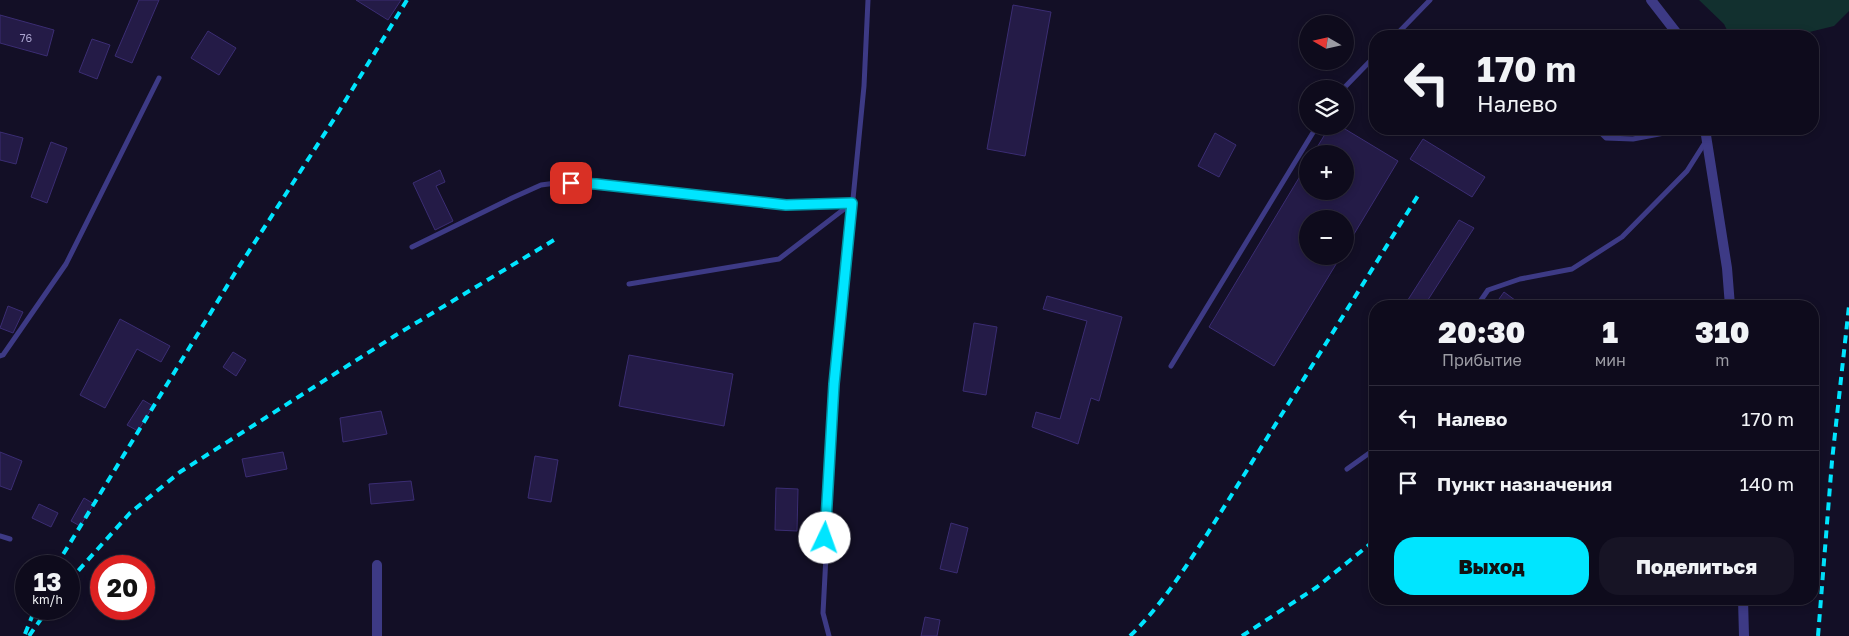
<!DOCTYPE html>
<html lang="ru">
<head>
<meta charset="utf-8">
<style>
  body { margin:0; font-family:"Golos Text",sans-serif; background:#171425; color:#f1f3f6; height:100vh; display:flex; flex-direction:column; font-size:19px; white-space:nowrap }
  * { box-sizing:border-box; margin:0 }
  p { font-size:16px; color:#9b9ba3 }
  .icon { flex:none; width:28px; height:28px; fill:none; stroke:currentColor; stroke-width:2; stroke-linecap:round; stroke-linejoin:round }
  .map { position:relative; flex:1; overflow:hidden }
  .panel { position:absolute; left:1369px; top:300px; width:450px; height:305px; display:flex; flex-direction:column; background:#0e0b1c; border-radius:20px; box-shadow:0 2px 8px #0003,0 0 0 1px #2e2b3b }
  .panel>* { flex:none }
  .top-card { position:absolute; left:1369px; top:30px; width:450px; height:105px; border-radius:20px; box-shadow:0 2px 8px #0003,0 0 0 1px #2e2b3b; background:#0e0b1c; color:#f1f3f6; overflow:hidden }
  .needle { width:32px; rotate:279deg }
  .buttons { position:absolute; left:1299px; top:15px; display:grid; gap:10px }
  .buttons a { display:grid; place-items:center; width:55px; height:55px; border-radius:50%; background:#0e0b1c; box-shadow:0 2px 8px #0003,0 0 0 1px #2e2b3b; font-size:25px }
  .speed { position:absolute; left:15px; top:555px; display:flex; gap:10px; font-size:25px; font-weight:700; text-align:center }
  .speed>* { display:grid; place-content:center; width:65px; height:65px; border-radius:50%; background:#0e0b1c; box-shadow:0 2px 8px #0003,0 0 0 1px #2e2b3b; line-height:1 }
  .speed small { font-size:12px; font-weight:400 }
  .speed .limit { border:8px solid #d22; background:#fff; color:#111 }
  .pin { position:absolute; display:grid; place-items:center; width:42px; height:42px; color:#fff; margin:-21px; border-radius:10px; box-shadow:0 2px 8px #0006 }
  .me { position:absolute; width:55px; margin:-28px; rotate:3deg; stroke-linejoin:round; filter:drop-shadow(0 0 4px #0008) }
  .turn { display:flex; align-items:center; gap:18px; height:105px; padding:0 25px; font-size:22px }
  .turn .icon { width:65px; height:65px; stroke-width:2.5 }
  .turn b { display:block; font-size:35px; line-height:42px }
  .eta { display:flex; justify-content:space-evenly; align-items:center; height:85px; text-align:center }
  .eta b { font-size:30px; font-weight:800; line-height:35px }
  .button { display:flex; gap:10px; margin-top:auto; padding:10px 25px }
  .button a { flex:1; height:58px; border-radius:20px; background:#00e5ff; color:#111; font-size:20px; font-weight:800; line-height:58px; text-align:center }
  .button a+a { background:#171425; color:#f1f3f6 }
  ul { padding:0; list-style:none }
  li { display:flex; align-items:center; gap:15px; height:65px; padding:0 25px; border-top:1px solid #2e2b3b }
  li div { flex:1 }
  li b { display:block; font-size:19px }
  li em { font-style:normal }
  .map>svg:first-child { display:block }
</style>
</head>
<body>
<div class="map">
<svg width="1849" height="636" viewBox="0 0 1849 636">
  <rect width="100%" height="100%" fill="#130f26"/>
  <path fill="#12302f" d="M 1699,0 L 1849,0 L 1849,11 L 1834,26 L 1793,36 L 1730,36 L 1724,24 Z"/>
  <path fill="#241b47" stroke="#3b2d73" d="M 139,0 L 159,0 L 132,63 L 115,56 Z
    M 356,0 L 401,0 L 388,20 Z
    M 1013,5 L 1051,12 L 1025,156 L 987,149 Z
    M 0,15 L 54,30 L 47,56 L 0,43 Z
    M 208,31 L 236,48 L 219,75 L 191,58 Z
    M 92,39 L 110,45 L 97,79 L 79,72 Z
    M 1330,126 L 1340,126 L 1398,161 L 1345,249 L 1345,219 L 1308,219 L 1308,256 L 1341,256 L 1274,366 L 1209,327 L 1308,163 L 1308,191 L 1345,191 L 1345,154 L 1313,154 Z
    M 0,132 L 23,138 L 16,164 L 0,160 Z
    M 1215,133 L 1236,145 L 1219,177 L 1198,166 Z
    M 1423,139 L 1485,177 L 1472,197 L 1410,159 Z
    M 51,142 L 67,148 L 47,203 L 31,197 Z
    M 440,170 L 445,182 L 436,186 L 453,221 L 435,230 L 413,183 Z
    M 1459,220 L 1474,228 L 1424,306 L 1404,306 Z
    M 1504,292 L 1523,306 L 1494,306 Z
    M 1047,296 L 1122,317 L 1099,401 L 1091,398 L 1078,444 L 1032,427 L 1036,412 L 1060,419 L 1087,321 L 1043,309 Z
    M 8,306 L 23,312 L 13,333 L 0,328 Z
    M 120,319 L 170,346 L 161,362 L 137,349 L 105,408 L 80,395 Z
    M 974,323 L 997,327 L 986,395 L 963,391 Z
    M 233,352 L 246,360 L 236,376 L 223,367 Z
    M 629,355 L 733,374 L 724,426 L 619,406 Z
    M 143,400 L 153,406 L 138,431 L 127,425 Z
    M 381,411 L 387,434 L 343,442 L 340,418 Z
    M 0,452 L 22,461 L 11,490 L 0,486 Z
    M 283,452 L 287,469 L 246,477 L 242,459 Z
    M 535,456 L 558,460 L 551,502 L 528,498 Z
    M 411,481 L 414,500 L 371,504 L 369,484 Z
    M 776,488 L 798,489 L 797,531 L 775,530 Z
    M 84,498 L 94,504 L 80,526 L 71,521 Z
    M 39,504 L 58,513 L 51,527 L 32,518 Z
    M 951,523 L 968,528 L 957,573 L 940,569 Z
    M 925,617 L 940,620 L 937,636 L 921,636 Z"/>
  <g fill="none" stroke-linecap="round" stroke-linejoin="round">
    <path stroke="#3d3a85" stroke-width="5" d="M 1395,36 L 1430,0
      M 1343,89 L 1375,56
      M 1597,129 L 1606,138 L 1633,139 L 1685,129
      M 412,247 L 512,198 L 541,185 L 556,183 L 596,183 L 786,205 L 852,203
      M 629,284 L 779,259 L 852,203
      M 1477,306 L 1488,290 L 1520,279 L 1572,269 L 1622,237 L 1687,171 L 1706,141
      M 0,356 L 3,355 L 66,264 L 159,78
      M 1171,366 L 1317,126
      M 1347,469 L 1375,449
      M 0,536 L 10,539
      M 829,636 L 823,613 L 835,384 L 864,86 L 868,0"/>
    <path stroke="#3d3a85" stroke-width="10" d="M 1651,0 L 1679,36
      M 1705,129 L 1727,268 L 1730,306
      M 1743,599 L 1744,636
      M 377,636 L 377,565"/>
    <path stroke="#00e5ff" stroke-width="4" stroke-dasharray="8 6" stroke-linecap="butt" d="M 56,566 L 235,273 L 336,116 L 407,0
      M 69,581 L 130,513 L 180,472 L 396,335 L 559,237
      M 25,634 L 35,609
      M 29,636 L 48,609
      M 1130,636 C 1161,606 1183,571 1206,536 L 1419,194
      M 1242,636 L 1317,587 L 1375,540
      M 1818,636 L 1832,461 L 1849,306"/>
  </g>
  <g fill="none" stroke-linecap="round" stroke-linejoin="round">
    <defs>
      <path id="route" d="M 571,183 L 596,184 L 786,205 L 852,203 L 834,384 L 825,538"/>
    </defs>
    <use href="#route" stroke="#0095a6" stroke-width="12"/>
    <use href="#route" stroke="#00e5ff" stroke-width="9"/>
  </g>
  <g text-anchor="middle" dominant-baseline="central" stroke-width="4" stroke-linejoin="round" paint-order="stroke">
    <g font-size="11" fill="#aca6d1">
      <text x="26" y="37">76</text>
    </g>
  </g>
</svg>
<div class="buttons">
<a><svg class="needle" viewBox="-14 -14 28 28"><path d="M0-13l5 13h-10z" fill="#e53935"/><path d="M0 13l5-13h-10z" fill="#9b9ba3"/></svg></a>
<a><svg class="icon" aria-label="layers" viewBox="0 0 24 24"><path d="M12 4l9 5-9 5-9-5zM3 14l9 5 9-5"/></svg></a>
<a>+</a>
<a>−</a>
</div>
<div class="speed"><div>13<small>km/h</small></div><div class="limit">20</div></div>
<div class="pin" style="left:571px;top:183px;background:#d93025"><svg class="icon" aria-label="arrive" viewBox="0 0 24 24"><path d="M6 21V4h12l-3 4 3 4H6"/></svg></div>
<svg class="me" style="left:825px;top:538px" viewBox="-20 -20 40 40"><circle r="19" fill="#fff"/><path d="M0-13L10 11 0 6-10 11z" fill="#00e5ff"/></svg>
<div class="top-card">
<div class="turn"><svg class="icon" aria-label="left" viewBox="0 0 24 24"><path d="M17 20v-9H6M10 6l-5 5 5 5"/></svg><div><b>170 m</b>Налево</div></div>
</div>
<section class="panel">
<div class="eta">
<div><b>20:30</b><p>Прибытие</p></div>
<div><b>1</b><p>мин</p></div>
<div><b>310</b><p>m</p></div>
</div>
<ul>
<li><svg class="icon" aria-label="left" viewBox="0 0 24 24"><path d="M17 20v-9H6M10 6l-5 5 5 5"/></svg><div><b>Налево</b></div><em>170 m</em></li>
<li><svg class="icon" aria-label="arrive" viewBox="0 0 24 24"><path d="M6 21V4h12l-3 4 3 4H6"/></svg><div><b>Пункт назначения</b></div><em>140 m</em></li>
</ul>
<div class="button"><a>Выход</a><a>Поделиться</a></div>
</section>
</div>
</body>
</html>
